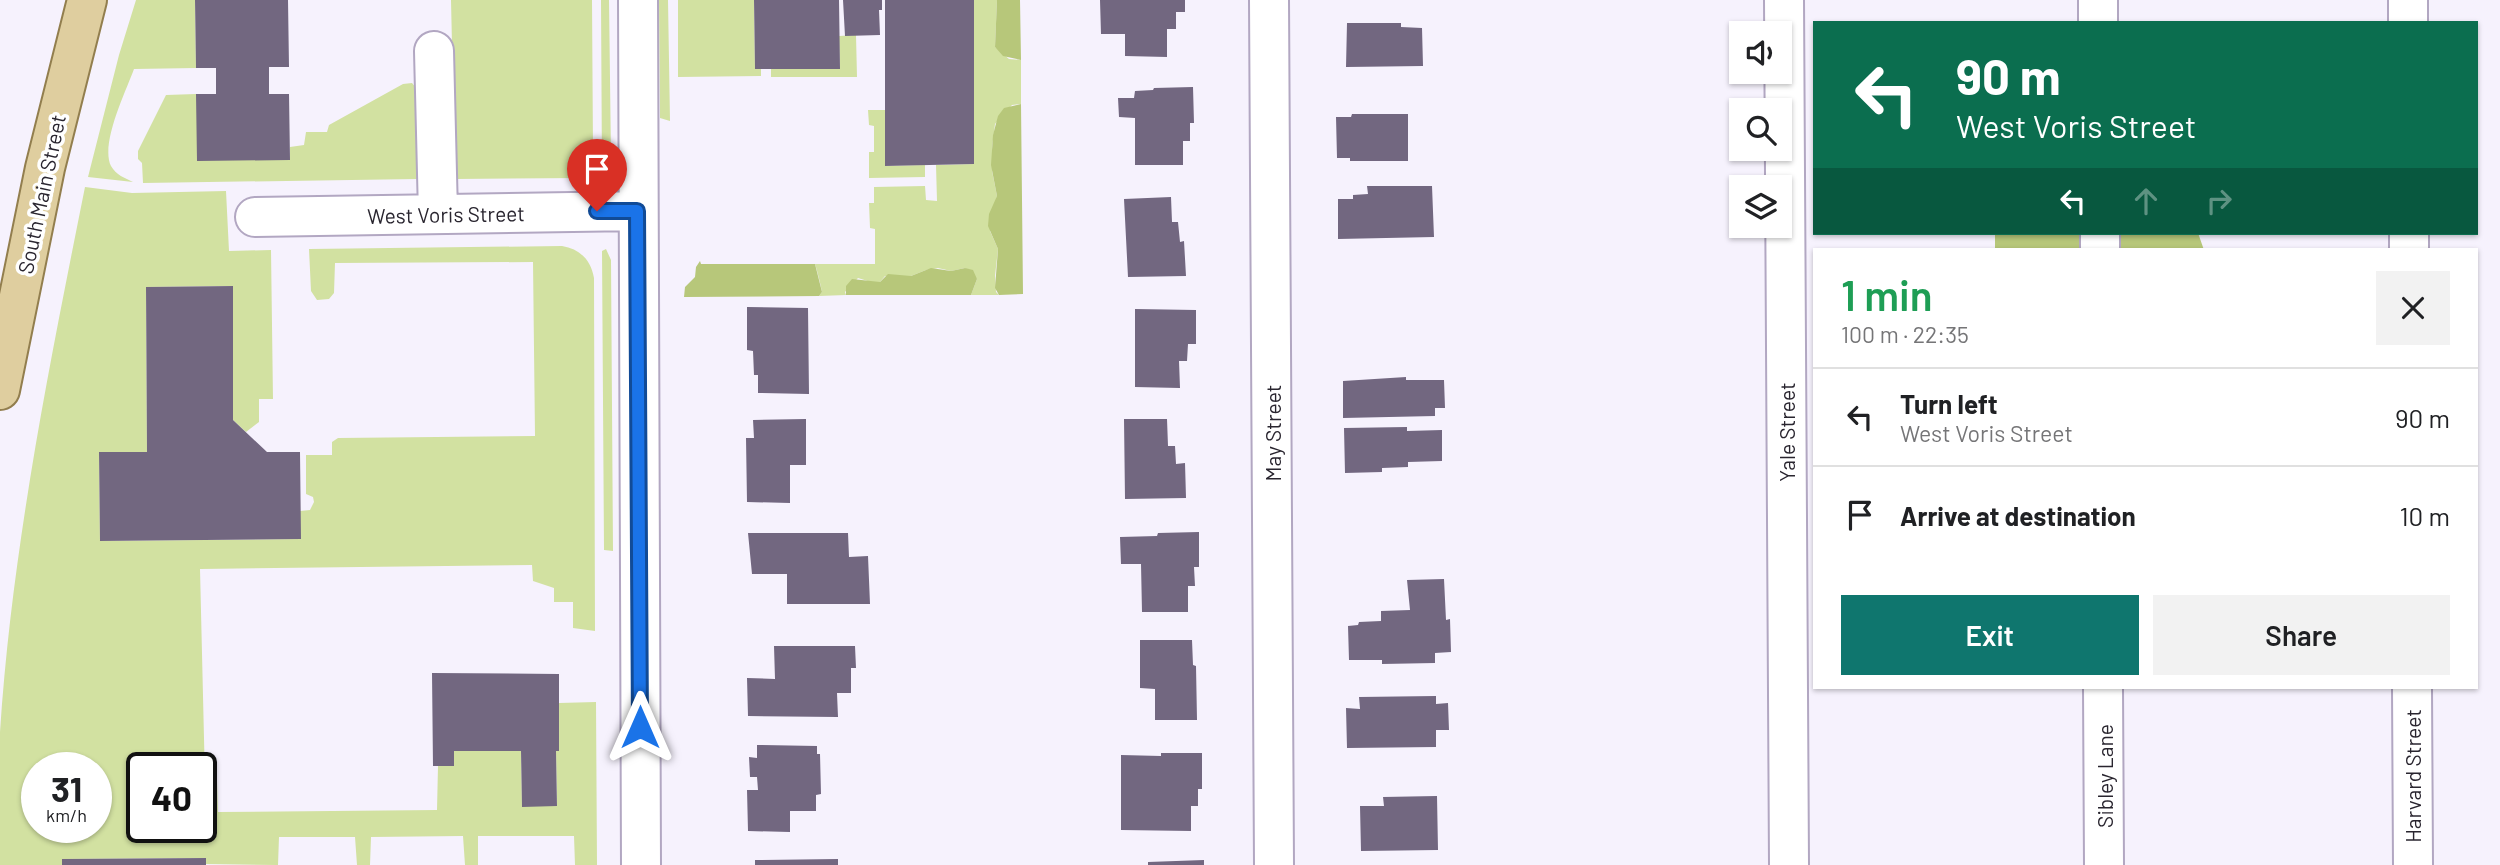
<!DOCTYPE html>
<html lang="en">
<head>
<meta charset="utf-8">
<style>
  body { margin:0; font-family:Barlow,sans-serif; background:#f2f2f2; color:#202124; height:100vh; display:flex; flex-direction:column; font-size:26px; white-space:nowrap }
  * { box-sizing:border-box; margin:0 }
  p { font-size:23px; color:#757577 }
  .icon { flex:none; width:38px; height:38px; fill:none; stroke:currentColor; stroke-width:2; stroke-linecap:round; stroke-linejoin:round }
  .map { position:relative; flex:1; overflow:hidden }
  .sheet { position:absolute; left:1813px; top:248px; width:665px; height:441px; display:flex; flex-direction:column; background:#fff; border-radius:0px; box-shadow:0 2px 5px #0004 }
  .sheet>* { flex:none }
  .guide { position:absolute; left:1813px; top:21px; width:665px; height:214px; border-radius:0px; box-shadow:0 2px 5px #0004; background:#0b6e4f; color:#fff; overflow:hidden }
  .buttons { position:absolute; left:1729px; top:21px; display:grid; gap:14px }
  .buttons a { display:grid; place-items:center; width:63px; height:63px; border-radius:0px; background:#fff; box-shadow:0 2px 5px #0004; font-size:35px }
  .speed { position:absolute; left:21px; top:752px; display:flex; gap:14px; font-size:35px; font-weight:700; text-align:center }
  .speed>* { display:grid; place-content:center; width:91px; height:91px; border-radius:50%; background:#fff; box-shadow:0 2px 5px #0004; line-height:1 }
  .speed small { font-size:18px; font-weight:400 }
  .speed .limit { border:4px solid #111; border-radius:10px; background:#fff; color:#111 }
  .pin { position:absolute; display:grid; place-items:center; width:60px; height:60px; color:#fff; margin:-72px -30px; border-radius:50% 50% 50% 0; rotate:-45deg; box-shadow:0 0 7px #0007 }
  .pin .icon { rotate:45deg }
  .me { position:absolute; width:77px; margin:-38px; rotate:0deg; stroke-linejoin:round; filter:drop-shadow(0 0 5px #0008) }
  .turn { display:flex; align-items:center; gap:24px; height:147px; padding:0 28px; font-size:32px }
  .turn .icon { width:91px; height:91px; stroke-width:2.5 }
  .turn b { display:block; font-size:49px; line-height:60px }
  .lanes { display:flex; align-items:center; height:66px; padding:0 28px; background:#0003; justify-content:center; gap:35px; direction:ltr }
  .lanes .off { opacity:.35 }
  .round { display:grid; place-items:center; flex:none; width:74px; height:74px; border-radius:0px; background:#f2f2f2 }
  .overview { display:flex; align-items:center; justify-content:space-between; height:119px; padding:0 28px }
  h1 { font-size:42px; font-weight:600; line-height:52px; color:#1e9e55 }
  .button { display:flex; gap:14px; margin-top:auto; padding:14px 28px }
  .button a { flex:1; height:80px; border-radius:0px; background:#0f766e; color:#fff; font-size:28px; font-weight:600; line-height:80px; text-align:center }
  .button a+a { background:#f2f2f2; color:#202124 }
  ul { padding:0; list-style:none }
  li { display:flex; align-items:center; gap:21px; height:98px; padding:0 28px; border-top:2px solid #e0e0e0 }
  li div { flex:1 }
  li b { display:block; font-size:26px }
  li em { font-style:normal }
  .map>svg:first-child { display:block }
</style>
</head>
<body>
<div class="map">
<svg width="2500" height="865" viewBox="0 0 2500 865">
  <rect width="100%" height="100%" fill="#f6f2fd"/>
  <path fill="#d2e1a1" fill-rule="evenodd" d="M 136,0 L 195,0 L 196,68 L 134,69 C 126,91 100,144 111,166 C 116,175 125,178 133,182 L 88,177 L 119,55 Z
    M 451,0 L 592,0 L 593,150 L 589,167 L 582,178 L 455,179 Z
    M 601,0 L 609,0 L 611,158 L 605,176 L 602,176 Z
    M 659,0 L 668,0 L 670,121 L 660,118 Z
    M 678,0 L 754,0 L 755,69 L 761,69 L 761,76 L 678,77 Z
    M 974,0 L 997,0 L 995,47 L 1009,59 L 1021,60 L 1021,104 L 1012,105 L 995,124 L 992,147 L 992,171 L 997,196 L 990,231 L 998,249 L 995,276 L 996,292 L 999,295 L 971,295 L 977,279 L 965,268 L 951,271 L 938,268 L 926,270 L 911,276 L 885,276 L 880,282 L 874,283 L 858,278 L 845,292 L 846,295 L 819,296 L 822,292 C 821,286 817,270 815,264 L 875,264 L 875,229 L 870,228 L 869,203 L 874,203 L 874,187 L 925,186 L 926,200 L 937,201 L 936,165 L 974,164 Z
    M 856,35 L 857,77 L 771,77 L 771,69 L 840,69 L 839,36 Z
    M 412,83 L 416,88 L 417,179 L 143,183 L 142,163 L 138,159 L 138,151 L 166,95 L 196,94 L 290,160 L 290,147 L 304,145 L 306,132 L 327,132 L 329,125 L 403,84 Z
    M 868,110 L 885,110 L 885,166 L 925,165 L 925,177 L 869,178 L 869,152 L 874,152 L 874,126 L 869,125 Z
    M 85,187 L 132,193 L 226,191 L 229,251 L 271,250 L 273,399 L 259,399 L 259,422 L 246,432 L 233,420 L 233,286 L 146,287 L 147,452 L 99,452 L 100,541 L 300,539 L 300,511 L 310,510 L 314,502 L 313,497 L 306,494 L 306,455 L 332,455 L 332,442 L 338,438 L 535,436 L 533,262 L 335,263 L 334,293 L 329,299 L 317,300 L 311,291 L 309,249 L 562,246 C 580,249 591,260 594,278 L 595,631 L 573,628 L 573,602 L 554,602 L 554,588 L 533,581 L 532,565 L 200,569 L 205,780 L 213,778 L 217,781 L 218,812 L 437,810 L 438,766 L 454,751 L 521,751 L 522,806 L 557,806 L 556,751 L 559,750 L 559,703 L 596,702 L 597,865 L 575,865 L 574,836 L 478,836 L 478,865 L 465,865 L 463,836 L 371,837 L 370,865 L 357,865 L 355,837 L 279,837 L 278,865 L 206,864 L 205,858 L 63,859 L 62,865 L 0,865 C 0,821 0,776 0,732 C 12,549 49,367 85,187 ZM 37,768 L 96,768 L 96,828 L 37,828 ZM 142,768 L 201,768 L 201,828 L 142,828 Z
    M 606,249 L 611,260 L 613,551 L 604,550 L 602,251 Z"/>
  <path fill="#b7c77a" d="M 997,0 L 1020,0 L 1021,60 L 1003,56 L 995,47 Z
    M 1021,104 L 1023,294 L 999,295 L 995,288 L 998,249 L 988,226 L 989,214 L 997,196 L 991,165 L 993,135 L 998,116 L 1004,108 Z
    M 1995,233 L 2086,233 L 2086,250 L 1995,250 Z
    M 2112,233 L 2198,233 L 2204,250 L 2112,250 Z
    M 700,261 L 701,264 L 815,264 L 822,292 L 819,296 L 684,297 L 685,287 L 695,277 L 696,267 Z
    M 931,268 L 951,271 L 965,268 L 973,270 L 977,279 L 971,295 L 846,295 L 846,286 L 852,279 L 880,282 L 888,274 L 911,276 Z"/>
  <path fill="#726780" d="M 195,0 L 288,0 L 289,67 L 269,67 L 269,94 L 289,94 L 290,160 L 197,161 L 196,94 L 216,94 L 216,68 L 196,68 Z
    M 754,0 L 839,0 L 840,69 L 755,69 Z
    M 843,0 L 882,0 L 882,10 L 879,10 L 880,35 L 845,36 Z
    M 885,0 L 974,0 L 974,164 L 885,166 Z
    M 1100,0 L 1185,0 L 1185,12 L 1176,12 L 1176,29 L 1167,29 L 1167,57 L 1125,56 L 1125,34 L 1101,34 Z
    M 1347,23 L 1401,23 L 1401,27 L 1422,28 L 1423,66 L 1346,67 Z
    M 1193,87 L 1194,123 L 1190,123 L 1190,141 L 1183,141 L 1183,165 L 1135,165 L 1135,118 L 1119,117 L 1118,98 L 1134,98 L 1135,91 L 1153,90 L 1154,88 Z
    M 1352,114 L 1408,114 L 1408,161 L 1350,161 L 1350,158 L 1337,158 L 1336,117 L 1351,117 Z
    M 1367,186 L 1432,186 L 1434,237 L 1338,239 L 1338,199 L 1353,199 L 1353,195 L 1368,194 Z
    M 1171,197 L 1172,222 L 1178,222 L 1180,242 L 1184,241 L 1186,276 L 1128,277 L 1124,199 Z
    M 233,286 L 233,420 L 267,452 L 300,452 L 301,539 L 100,541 L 99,452 L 147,452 L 146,287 Z
    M 747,307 L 808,308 L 809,394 L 758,393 L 758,375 L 754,375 L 753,351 L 747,350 Z
    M 1135,309 L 1196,310 L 1196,344 L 1188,344 L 1187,361 L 1179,361 L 1180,388 L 1135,387 Z
    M 1406,377 L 1406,380 L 1444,380 L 1445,408 L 1435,408 L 1435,416 L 1343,418 L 1343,381 Z
    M 806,419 L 806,465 L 790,465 L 790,503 L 747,502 L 746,438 L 754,438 L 753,420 Z
    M 1124,419 L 1167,419 L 1168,446 L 1175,446 L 1176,464 L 1185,463 L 1186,498 L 1125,499 Z
    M 1407,427 L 1407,431 L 1442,430 L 1442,461 L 1408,462 L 1408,467 L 1382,468 L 1382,472 L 1345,473 L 1344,428 Z
    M 1199,532 L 1199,567 L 1194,567 L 1195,586 L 1188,586 L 1188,612 L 1142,612 L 1141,564 L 1121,564 L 1120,537 L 1157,536 L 1158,533 Z
    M 748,533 L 848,533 L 849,557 L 868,556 L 870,604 L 787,604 L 787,574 L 752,574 Z
    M 1444,579 L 1446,620 L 1450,619 L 1451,652 L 1435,653 L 1435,663 L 1382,664 L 1382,660 L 1349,660 L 1348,626 L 1358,625 L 1359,622 L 1381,621 L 1381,611 L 1410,610 L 1407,580 Z
    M 1140,640 L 1192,640 L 1193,665 L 1196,666 L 1197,720 L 1155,720 L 1155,689 L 1140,688 Z
    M 774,646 L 855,646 L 856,668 L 851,668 L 851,693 L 837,693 L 838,717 L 748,716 L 747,678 L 775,679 Z
    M 432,673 L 559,674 L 559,751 L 556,751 L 557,806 L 522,807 L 521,751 L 454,751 L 454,766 L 433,766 Z
    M 1436,696 L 1436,704 L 1448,703 L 1449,730 L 1436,730 L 1436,747 L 1347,748 L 1346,708 L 1360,709 L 1359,697 Z
    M 757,745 L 817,746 L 817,754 L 820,754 L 821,794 L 816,795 L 816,811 L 790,811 L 790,832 L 748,831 L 747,790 L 758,790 L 757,777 L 750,777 L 749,757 L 757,758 Z
    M 1161,753 L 1202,753 L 1202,789 L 1198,789 L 1198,806 L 1191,806 L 1191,831 L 1121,830 L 1121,755 L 1161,756 Z
    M 1437,796 L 1438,850 L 1361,851 L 1360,806 L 1384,806 L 1383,797 Z
    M 206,858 L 206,865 L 62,865 L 62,859 Z
    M 838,859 L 838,865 L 755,865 L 755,860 Z
    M 1204,860 L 1204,865 L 1148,865 L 1148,862 Z"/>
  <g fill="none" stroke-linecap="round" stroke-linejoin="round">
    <defs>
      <path id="minor" d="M 638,0 L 641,865
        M 1269,0 L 1274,865
        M 1784,0 L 1789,865
        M 2098,0 L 2098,23
        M 2408,0 L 2408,23
        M 434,51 L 438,214
        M 255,217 L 637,211
        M 2100,233 L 2100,250
        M 2409,233 L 2409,250
        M 2103,688 L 2104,865
        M 2412,688 L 2413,865"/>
      <path id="major" d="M 0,390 L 45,168 L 87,0"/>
    </defs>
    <use href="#minor" stroke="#b2a7c2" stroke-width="42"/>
    <use href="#major" stroke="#927e4e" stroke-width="42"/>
    <use href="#minor" stroke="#fff" stroke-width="38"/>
    <use href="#major" stroke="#dfce9f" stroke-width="38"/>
  </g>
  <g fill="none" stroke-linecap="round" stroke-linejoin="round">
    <defs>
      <path id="route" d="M 597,211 L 637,211 L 640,727"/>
    </defs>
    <use href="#route" stroke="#114b97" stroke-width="18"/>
    <use href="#route" stroke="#1a73e8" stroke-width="12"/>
  </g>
  <g text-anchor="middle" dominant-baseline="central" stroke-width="7" stroke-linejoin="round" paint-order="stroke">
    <g font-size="21" fill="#29252f" stroke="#fff">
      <text transform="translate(41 194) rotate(-78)">South Main Street</text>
      <text transform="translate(446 214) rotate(-1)">West Voris Street</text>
      <text transform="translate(1786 432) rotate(-90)">Yale Street</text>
      <text transform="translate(1272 433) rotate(-90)">May Street</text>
      <text transform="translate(2104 776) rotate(-90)">Sibley Lane</text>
      <text transform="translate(2412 776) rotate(-90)">Harvard Street</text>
    </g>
  </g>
</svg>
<div class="buttons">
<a><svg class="icon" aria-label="sound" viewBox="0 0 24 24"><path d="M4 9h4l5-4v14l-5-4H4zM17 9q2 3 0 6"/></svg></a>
<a><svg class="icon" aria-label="search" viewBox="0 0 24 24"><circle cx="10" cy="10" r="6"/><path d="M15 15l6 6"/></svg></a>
<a><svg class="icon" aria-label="layers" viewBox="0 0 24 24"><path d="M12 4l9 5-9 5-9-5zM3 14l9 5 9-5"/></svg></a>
</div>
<div class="speed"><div>31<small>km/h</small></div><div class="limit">40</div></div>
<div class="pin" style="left:597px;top:211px;background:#d93025"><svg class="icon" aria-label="arrive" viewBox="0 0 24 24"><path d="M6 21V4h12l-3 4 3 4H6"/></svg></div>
<svg class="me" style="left:640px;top:727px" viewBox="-20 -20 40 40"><path d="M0-17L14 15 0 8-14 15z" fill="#1a73e8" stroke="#fff" stroke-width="4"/></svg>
<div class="guide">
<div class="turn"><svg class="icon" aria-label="left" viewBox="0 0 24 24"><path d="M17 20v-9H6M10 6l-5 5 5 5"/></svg><div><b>90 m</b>West Voris Street</div></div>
<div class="lanes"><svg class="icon" aria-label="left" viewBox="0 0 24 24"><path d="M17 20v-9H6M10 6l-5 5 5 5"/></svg><svg class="icon off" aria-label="ahead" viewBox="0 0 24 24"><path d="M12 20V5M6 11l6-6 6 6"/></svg><svg class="icon off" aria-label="right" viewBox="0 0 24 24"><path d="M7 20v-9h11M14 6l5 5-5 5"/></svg></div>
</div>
<section class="sheet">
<div class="overview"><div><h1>1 min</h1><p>100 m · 22:35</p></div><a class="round"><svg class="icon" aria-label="close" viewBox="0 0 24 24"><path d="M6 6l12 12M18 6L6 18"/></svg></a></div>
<ul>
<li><svg class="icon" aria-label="left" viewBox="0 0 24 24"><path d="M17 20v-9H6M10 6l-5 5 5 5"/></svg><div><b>Turn left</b><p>West Voris Street</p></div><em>90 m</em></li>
<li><svg class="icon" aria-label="arrive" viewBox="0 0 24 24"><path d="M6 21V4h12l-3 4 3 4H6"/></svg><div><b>Arrive at destination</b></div><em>10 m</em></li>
</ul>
<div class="button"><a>Exit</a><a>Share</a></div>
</section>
</div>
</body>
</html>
